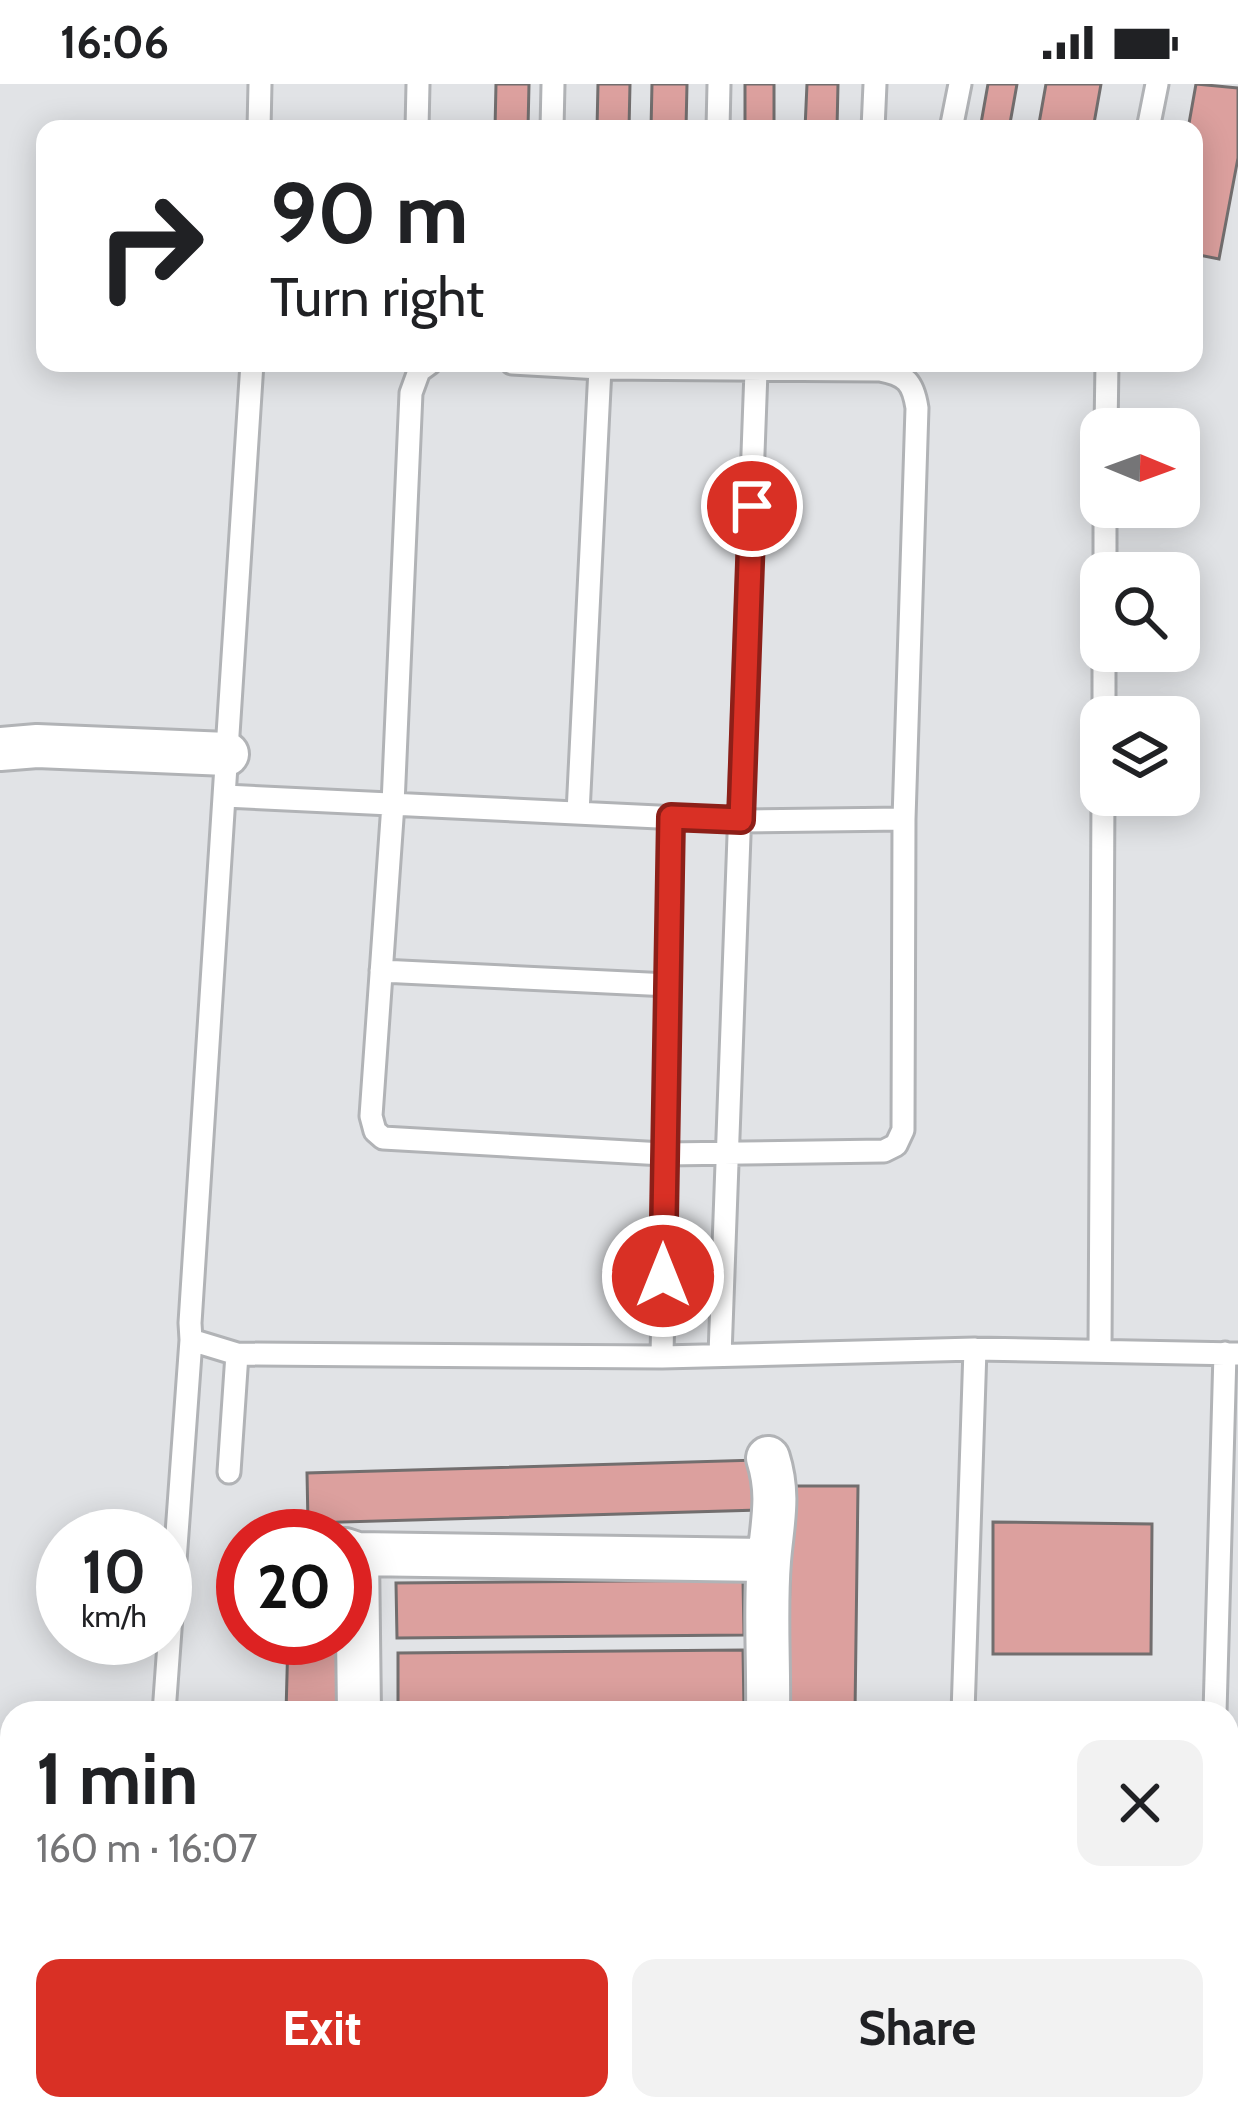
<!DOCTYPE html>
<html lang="en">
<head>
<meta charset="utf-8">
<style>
  body { margin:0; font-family:Cabin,sans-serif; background:#f2f2f2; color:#202124; height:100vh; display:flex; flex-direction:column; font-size:45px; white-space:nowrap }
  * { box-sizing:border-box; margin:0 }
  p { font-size:39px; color:#757577 }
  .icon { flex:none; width:66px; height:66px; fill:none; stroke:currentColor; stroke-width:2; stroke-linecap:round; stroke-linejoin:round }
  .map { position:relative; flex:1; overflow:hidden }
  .sheet { position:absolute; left:0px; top:1617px; width:1239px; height:420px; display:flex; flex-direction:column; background:#fff; border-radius:36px 36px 0 0; box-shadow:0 6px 30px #0003 }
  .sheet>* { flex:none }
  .top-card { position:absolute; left:36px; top:36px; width:1167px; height:252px; border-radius:24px; box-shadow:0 6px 30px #0003; background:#fff; color:#202124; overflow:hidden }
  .needle { width:78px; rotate:91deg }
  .tools { position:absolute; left:1080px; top:324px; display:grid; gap:24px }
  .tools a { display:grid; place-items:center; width:120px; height:120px; border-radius:24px; background:#fff; box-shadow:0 6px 30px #0003; font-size:60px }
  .speed { position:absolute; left:36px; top:1425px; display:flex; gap:24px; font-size:60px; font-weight:700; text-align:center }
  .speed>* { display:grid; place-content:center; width:156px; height:156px; border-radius:50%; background:#fff; box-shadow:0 6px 30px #0003; line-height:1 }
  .speed small { font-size:30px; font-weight:400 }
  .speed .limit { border:18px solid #d22; background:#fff; color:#111 }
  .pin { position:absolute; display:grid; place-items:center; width:102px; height:102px; color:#fff; margin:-51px; border:6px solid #fff; border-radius:50%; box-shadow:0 3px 12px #0007 }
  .me { position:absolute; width:132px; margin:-66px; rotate:0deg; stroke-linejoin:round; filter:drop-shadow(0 0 9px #0008) }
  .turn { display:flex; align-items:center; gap:42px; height:252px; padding:0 36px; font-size:54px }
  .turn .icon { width:156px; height:156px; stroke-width:2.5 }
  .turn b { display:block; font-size:84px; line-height:102px }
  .round { display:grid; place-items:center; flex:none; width:126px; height:126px; border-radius:24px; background:#f2f2f2 }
  .head { display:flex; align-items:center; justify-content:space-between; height:204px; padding:0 36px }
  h1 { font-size:72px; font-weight:700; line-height:90px }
  .cta { display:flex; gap:24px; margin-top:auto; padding:24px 36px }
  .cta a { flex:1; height:138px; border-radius:24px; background:#d93025; color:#fff; font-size:48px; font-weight:700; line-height:138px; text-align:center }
  .cta a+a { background:#f2f2f2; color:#202124 }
  .status { display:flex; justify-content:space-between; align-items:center; height:84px; padding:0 60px; background:#fff; direction:ltr }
  .status svg { height:33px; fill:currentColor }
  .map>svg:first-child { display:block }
</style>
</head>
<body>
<div class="status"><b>16:06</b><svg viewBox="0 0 49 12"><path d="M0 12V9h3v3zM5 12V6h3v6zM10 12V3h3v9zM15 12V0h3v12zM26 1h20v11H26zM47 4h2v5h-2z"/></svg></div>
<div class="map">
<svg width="1238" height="2037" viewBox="0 0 1238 2037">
  <rect width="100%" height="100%" fill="#e1e3e6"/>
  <path fill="#dca09e" stroke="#726e6e" stroke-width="3" d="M 496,0 L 529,0 L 528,45 L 495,45 Z
    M 598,0 L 630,0 L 629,45 L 597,45 Z
    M 652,0 L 687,0 L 686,45 L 651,45 Z
    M 745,0 L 774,0 L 774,45 L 745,45 Z
    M 807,0 L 838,0 L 837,45 L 805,45 Z
    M 988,0 L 1017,0 L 1009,45 L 980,45 Z
    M 1046,0 L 1101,0 L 1093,45 L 1038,45 Z
    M 1196,0 L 1238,4 L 1238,74 L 1219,175 L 1194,170 L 1194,45 L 1188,45 Z
    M 758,1376 L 759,1426 L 308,1439 L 307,1389 Z
    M 791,1402 L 858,1402 L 855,1629 L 788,1629 Z
    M 993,1438 L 1152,1440 L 1151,1570 L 993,1570 Z
    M 743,1496 L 744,1551 L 397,1554 L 396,1499 Z
    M 288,1554 L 342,1554 L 340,1629 L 286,1629 Z
    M 743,1566 L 744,1624 L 398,1626 L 398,1569 Z
    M 403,2025 L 436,2025 L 448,2030 L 445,2037 L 398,2037 Z
    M 493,2026 L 493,2037 L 457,2037 L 457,2027 Z"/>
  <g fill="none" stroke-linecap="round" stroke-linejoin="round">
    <defs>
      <path id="service" d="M 259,45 L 260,0
        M 417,45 L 418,0
        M 552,45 L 553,0
        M 718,45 L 719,0
        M 873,45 L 875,0
        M 951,45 L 960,0
        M 1148,45 L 1157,0
        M 430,279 L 419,287 L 411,309 L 393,720 L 371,1032 L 375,1047 L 383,1054 L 663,1070 L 884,1067 L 896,1061 L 903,1046 L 904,735 L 917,324 C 913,298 906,291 880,286 L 600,284 L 512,279
        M 1106,345 L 1107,279
        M 1105,489 L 1105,423
        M 1104,633 L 1104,567
        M 225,712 L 741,737 L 904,735
        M 578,729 L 600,284
        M 381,887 L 669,901
        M 1100,1266 L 1103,711
        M 237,1270 L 191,1256 L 190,1239 L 252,279
        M 720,1271 L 756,287
        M 662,1273 L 672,733
        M 229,1388 L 237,1270 L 662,1273 L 975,1265 L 1238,1270
        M 164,1629 L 191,1256
        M 963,1629 L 975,1265
        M 1215,1629 L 1225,1269
        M 1203,2027 L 1238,2027
        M 134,2037 L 135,2025
        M 949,2037 L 950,2025"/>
      <path id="minor" d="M 0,665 L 37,662 L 227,670
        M 768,1374 C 780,1412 772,1439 769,1477 C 765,1527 769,1579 768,1629
        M 345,1466 L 357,1470 L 769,1476
        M 357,1470 L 359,1629
        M 357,2037 L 357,2025
        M 764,2037 L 764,2025"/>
    </defs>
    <use href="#service" stroke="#b1b3b6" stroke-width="27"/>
    <use href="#minor" stroke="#b1b3b6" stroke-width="48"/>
    <use href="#service" stroke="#fff" stroke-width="21"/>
    <use href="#minor" stroke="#fff" stroke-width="42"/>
  </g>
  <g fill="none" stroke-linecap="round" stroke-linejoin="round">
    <defs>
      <path id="route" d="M 663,1192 L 671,733 L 741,736 L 752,422"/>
    </defs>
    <use href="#route" stroke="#8d1f18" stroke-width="30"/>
    <use href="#route" stroke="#d93025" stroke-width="21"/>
  </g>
</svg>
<div class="tools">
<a><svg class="needle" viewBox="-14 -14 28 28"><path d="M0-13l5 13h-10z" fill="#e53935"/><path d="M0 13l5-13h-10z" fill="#757577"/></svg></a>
<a><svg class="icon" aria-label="search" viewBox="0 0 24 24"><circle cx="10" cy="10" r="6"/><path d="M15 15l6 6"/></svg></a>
<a><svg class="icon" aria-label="layers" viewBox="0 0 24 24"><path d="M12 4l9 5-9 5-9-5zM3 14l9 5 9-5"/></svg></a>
</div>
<div class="speed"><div>10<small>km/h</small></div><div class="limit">20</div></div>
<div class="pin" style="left:752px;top:422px;background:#d93025"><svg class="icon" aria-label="arrive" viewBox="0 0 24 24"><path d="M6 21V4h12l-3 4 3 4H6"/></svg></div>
<svg class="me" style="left:663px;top:1192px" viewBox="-20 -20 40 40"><circle r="17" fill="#d93025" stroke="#fff" stroke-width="3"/><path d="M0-11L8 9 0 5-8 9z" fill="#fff"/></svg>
<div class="top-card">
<div class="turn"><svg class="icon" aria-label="right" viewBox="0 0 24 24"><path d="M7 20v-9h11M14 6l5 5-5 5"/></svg><div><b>90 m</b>Turn right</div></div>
</div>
<section class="sheet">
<div class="head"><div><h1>1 min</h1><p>160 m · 16:07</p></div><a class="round"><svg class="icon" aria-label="close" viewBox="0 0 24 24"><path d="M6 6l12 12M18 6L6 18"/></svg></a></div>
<div class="cta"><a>Exit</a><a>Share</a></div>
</section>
</div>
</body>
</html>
